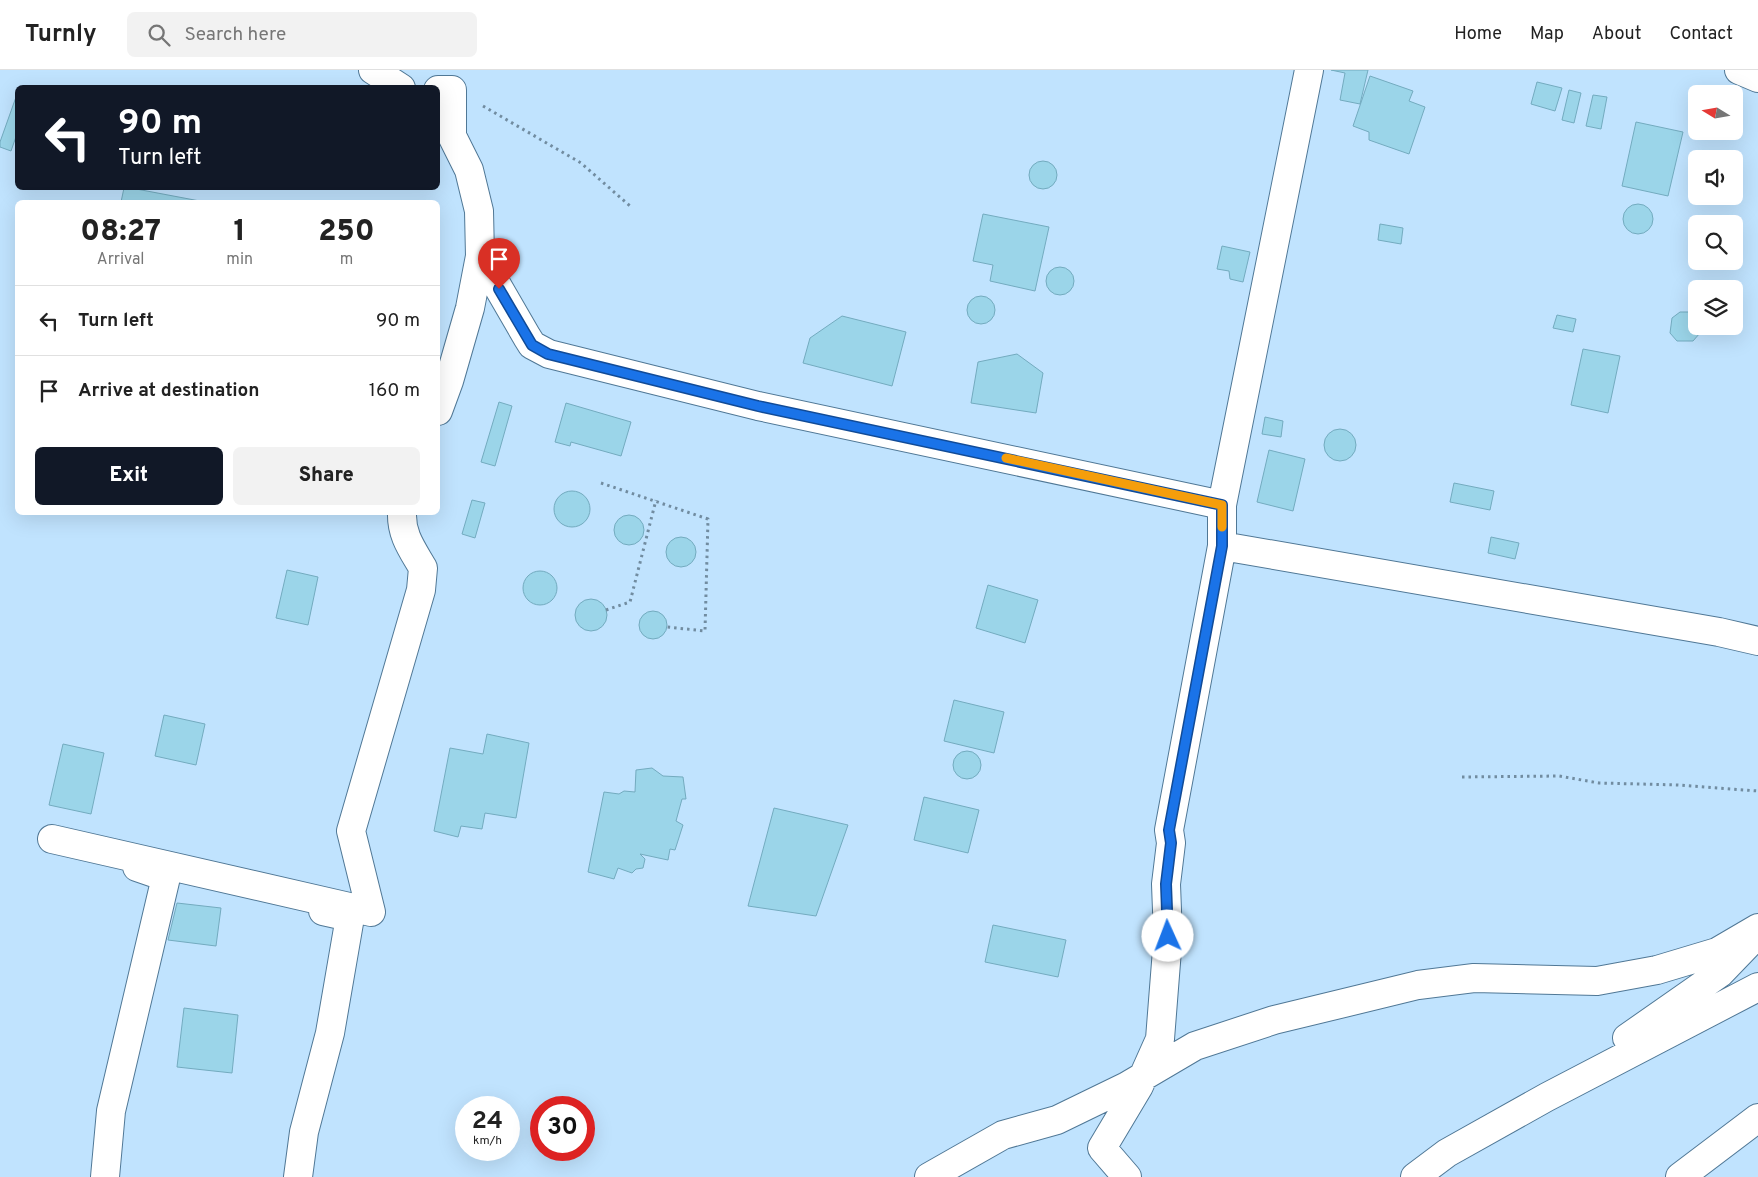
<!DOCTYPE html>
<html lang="en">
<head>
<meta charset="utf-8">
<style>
  body { margin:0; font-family:Overpass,sans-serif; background:#f2f2f2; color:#222; height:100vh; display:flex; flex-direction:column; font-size:19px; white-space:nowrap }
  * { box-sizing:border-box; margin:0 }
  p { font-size:16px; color:#767676 }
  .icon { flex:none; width:28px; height:28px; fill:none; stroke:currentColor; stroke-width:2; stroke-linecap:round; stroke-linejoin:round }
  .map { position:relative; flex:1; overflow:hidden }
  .panel { position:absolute; left:15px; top:130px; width:425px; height:315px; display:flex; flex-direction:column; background:#fff; border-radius:8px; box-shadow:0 5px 20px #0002 }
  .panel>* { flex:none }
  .banner { position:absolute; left:15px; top:15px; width:425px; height:105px; border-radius:8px; box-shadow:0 5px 20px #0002; background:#111827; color:#fff; overflow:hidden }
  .needle { width:32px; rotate:281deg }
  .tools { position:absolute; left:1688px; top:15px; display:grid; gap:10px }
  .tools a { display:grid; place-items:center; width:55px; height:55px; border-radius:8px; background:#fff; box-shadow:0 5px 20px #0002; font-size:25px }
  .speed { position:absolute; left:455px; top:1026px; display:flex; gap:10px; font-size:25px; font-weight:700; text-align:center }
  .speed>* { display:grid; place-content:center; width:65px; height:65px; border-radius:50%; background:#fff; box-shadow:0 5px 20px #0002; line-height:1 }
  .speed small { font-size:12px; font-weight:400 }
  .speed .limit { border:8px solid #d22; background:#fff; color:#111 }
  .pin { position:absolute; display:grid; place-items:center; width:42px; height:42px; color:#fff; margin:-51px -21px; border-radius:50% 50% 50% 0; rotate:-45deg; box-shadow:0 0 5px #0007 }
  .pin .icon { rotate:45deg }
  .me { position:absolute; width:55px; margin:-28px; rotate:358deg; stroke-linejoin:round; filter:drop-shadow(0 0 4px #0008) }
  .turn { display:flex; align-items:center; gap:18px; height:105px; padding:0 20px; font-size:22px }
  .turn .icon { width:65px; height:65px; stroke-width:2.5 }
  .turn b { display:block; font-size:35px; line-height:42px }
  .eta { display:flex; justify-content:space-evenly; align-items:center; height:85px; text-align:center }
  .eta b { font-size:30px; font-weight:800; line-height:35px }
  .cta { display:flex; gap:10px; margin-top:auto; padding:10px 20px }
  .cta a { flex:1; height:58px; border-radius:8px; background:#111827; color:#fff; font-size:20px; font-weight:800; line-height:58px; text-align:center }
  .cta a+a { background:#f2f2f2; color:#222 }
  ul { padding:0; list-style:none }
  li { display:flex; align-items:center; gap:15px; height:70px; padding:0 20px; border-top:1px solid #e0e0e0 }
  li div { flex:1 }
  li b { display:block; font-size:19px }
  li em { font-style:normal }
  header { display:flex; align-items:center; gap:30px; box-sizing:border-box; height:70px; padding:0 25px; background:#fff; border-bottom:1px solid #e0e0e0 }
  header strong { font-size:24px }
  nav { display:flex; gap:28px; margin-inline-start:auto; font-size:18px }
  .search { width:350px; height:45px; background:#f2f2f2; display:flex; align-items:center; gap:12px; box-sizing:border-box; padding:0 18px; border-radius:8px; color:#767676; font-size:19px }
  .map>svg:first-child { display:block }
</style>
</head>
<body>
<header>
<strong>Turnly</strong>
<div class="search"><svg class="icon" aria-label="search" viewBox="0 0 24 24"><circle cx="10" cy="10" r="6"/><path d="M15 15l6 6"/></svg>Search here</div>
<nav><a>Home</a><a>Map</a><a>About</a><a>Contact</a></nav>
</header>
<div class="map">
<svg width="1758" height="1107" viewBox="0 0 1758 1107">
  <rect width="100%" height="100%" fill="#c0e3fe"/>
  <path fill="#9bd5e9" stroke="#73abbf" d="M 1331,0 L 1368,0 L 1360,34 L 1340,30 L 1345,3 Z
    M 1370,6 L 1413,21 L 1409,31 L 1425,37 L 1409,84 L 1369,70 L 1369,62 L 1353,56 Z
    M 1537,12 L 1562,18 L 1555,41 L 1531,34 Z
    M 1569,20 L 1581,23 L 1574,53 L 1562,50 Z
    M 1593,25 L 1607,27 L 1601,59 L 1586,56 Z
    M 16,27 L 18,61 L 11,81 L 0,77 L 0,72 Z
    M 1636,52 L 1683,62 L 1668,126 L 1622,116 Z
    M1029 105a14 14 0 1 1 28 0a14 14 0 1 1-28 0Z
    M 124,118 L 131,118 L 205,132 L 121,132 Z
    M1623 149a15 15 0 1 1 30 0a15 15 0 1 1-30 0Z
    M 983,144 L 1049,157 L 1035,221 L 990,211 L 993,195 L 973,191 Z
    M 1380,154 L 1403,158 L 1401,174 L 1378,170 Z
    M 1222,176 L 1250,182 L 1243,212 L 1230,209 L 1229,201 L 1217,199 Z
    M1046 211a14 14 0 1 1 28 0a14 14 0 1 1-28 0Z
    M967 240a14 14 0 1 1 28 0a14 14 0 1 1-28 0Z
    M 1680,242 L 1690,242 L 1696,246 L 1696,256 L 1701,258 L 1700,263 L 1693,271 L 1677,271 L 1670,263 L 1672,248 Z
    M 1557,245 L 1576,249 L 1573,262 L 1553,258 Z
    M 842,246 L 906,262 L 892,316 L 803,293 L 810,268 Z
    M 1583,279 L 1620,286 L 1608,343 L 1571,335 Z
    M 1017,284 L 1043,303 L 1036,343 L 971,333 L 978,292 Z
    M 499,332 L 512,336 L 495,396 L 481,392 Z
    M 566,333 L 631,352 L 621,386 L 571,372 L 570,376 L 555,372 Z
    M 1265,347 L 1283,351 L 1281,367 L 1262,364 Z
    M1324 375a16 16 0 1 1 32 0a16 16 0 1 1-32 0Z
    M 1269,380 L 1305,389 L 1293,441 L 1257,432 Z
    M 1454,413 L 1494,421 L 1490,440 L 1450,432 Z
    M554 439a18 18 0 1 1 36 0a18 18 0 1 1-36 0Z
    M 472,430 L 485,433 L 475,468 L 462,464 Z
    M614 460a15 15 0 1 1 30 0a15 15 0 1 1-30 0Z
    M 1491,467 L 1519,473 L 1515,489 L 1488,483 Z
    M666 482a15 15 0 1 1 30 0a15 15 0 1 1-30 0Z
    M 287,500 L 318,507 L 308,555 L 276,548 Z
    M523 518a17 17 0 1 1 34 0a17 17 0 1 1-34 0Z
    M 988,515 L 1038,530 L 1025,573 L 976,558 Z
    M575 545a16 16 0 1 1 32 0a16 16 0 1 1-32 0Z
    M639 555a14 14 0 1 1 28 0a14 14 0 1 1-28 0Z
    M 954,630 L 1004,642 L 994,683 L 944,671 Z
    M 164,645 L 205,654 L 196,695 L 155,686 Z
    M 487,664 L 529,673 L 516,748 L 485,743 L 482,759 L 461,756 L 458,767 L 434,761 L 450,678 L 483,684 Z
    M 63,674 L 104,683 L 91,744 L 49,735 Z
    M953 695a14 14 0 1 1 28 0a14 14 0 1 1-28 0Z
    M 652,698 L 663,706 L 683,707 L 686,729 L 682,729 L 676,751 L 683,755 L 675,780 L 670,779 L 668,790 L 640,784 L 645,789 L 643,798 L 636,799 L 632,803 L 618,798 L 614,809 L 588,802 L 604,722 L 619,724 L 624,721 L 635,722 L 636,700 Z
    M 924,727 L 979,740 L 968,783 L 914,770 Z
    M 774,738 L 848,755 L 816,846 L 748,836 Z
    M 177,833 L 221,838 L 216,876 L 168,870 Z
    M 993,855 L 1066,870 L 1058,907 L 985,892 Z
    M 184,938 L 238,945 L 232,1003 L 177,997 Z"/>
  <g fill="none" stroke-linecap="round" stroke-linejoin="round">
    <defs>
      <path id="minor" d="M 373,0 L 401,18
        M 1739,0 L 1758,8
        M 438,20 L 452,20 L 452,66 L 469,100 L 479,141 L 480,186 L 470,238 L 449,311 L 438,341
        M 480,186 L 527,267 L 532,275 L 549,284 L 758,336 L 1222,435
        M 1222,476 L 1719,562 L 1758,571
        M 52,769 L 371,842 L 351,761 L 421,520 L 423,498 C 412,479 401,465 402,442
        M 1627,968 L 1720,903 L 1748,874
        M 105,1107 L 111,1041 L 166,807 L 137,797
        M 298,1107 L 304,1062 L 330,963 L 350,847 L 323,841
        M 929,1107 L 1003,1065 L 1057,1050 L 1127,1016 L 1195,976 L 1274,950 L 1418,915 L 1474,908 L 1597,911 L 1657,900 L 1717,882 L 1758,858
        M 1127,1107 L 1102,1078 L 1139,1016 L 1160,969 L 1168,867 L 1166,814 L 1171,773 L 1169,760 L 1222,476 L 1222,435 L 1309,0
        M 1415,1107 L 1447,1083 L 1547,1027 L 1758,917
        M 1680,1107 L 1758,1048"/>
    </defs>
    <use href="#minor" stroke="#507896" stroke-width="30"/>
    <path stroke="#718ca0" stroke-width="3" stroke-dasharray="2.5 4" stroke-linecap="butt" d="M 483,36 L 581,93 L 630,136
      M 601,413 L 708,449 L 705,561 L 667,557
      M 606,540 L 630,532 L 656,430
      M 1462,707 L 1559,706 L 1599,713 L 1678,715 L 1758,721"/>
    <use href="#minor" stroke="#fff" stroke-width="28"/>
  </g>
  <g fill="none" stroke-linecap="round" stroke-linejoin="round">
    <defs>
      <path id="route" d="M 499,219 L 532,275 L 548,284 L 758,336 L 1222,435 L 1222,476 L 1169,760 L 1171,773 L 1166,814 L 1168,866"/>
    </defs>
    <use href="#route" stroke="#114b97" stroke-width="12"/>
    <use href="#route" stroke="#1a73e8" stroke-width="9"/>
    <path stroke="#f59e0b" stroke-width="9" d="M 1006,388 L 1222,435 L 1222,457"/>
  </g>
</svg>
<div class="tools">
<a><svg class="needle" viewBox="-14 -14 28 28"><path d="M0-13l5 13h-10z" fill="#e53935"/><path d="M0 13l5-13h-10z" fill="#767676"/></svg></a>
<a><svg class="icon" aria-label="sound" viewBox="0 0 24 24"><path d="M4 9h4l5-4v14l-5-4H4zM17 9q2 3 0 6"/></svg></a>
<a><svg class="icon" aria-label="search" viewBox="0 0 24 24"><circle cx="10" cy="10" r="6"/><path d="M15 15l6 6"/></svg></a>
<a><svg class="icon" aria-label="layers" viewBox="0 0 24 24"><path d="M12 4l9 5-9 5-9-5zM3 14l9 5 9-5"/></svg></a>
</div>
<div class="speed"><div>24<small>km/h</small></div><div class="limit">30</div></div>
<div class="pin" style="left:499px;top:219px;background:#d93025"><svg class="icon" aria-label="arrive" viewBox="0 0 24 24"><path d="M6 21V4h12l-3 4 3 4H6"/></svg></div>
<svg class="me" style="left:1168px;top:866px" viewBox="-20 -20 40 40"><circle r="19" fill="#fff"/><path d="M0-13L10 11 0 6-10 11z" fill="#1a73e8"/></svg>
<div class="banner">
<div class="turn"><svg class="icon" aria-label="left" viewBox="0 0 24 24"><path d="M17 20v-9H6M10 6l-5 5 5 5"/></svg><div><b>90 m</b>Turn left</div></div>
</div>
<section class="panel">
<div class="eta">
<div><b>08:27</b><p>Arrival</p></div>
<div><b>1</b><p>min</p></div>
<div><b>250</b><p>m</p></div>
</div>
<ul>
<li><svg class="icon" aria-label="left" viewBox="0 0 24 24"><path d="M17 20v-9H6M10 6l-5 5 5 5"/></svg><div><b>Turn left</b></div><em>90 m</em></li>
<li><svg class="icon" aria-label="arrive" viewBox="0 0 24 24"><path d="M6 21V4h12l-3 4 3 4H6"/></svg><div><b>Arrive at destination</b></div><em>160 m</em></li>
</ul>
<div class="cta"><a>Exit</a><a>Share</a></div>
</section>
</div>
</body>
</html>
